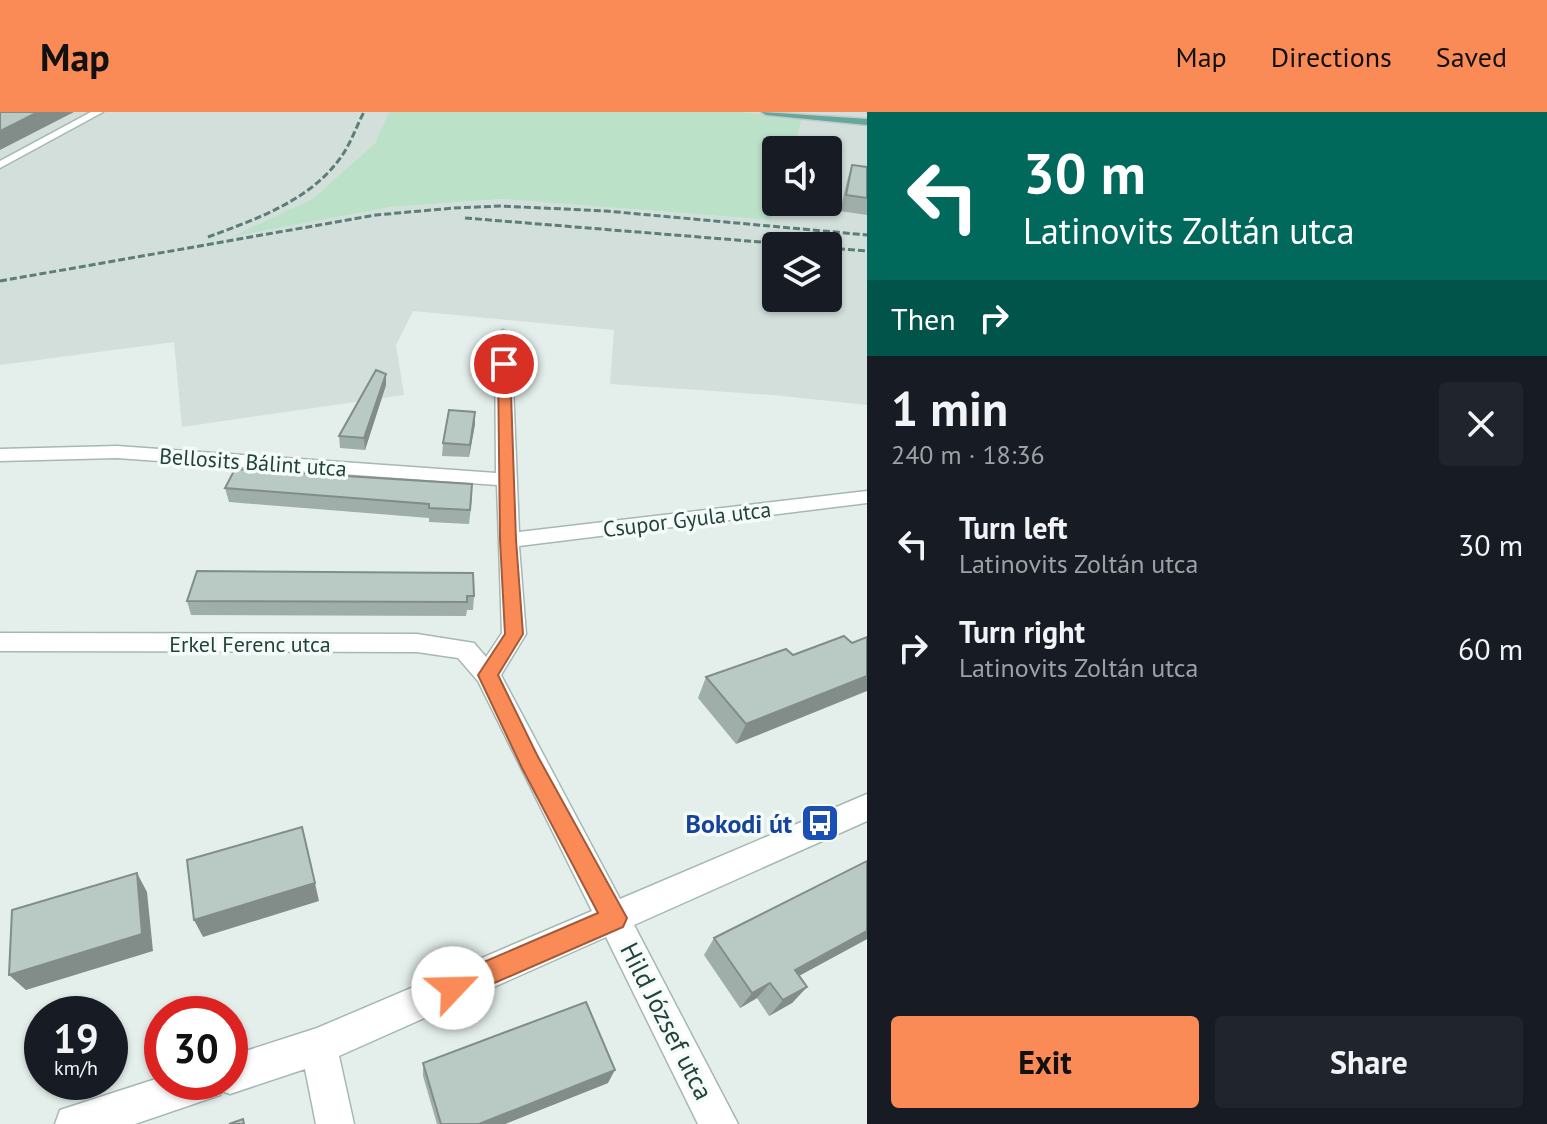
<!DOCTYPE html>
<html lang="en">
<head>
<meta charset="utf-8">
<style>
  body { margin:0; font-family:"PT Sans",sans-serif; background:#20242c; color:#f1f3f6; height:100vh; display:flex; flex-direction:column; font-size:30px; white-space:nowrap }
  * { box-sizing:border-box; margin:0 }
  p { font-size:26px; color:#9ea1a6 }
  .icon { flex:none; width:44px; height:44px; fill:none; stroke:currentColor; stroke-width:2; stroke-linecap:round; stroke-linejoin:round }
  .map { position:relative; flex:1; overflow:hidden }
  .details { display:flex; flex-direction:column; background:#171b24; width:680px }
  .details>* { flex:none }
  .hud { background:#00695c; color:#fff; overflow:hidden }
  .buttons { position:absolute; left:762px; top:24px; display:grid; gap:16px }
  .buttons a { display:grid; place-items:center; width:80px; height:80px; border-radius:8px; background:#171b24; box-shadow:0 2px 6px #0004; font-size:40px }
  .speed { position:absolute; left:24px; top:884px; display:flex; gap:16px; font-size:40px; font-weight:700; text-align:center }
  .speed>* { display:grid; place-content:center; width:104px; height:104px; border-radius:50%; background:#171b24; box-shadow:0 2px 6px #0004; line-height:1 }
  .speed small { font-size:20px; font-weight:400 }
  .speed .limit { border:12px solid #d22; background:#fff; color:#111 }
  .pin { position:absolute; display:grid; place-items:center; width:68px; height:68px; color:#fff; margin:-34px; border:4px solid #fff; border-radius:50%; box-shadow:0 2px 8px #0007 }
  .me { position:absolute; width:88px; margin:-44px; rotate:66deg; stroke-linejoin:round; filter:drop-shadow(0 0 6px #0008) }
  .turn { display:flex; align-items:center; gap:28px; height:168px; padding:0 24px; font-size:36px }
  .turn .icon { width:104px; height:104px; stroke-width:2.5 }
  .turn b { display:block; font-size:56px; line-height:68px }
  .then { display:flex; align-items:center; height:76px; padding:0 24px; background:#0003; gap:16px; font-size:30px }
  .round { display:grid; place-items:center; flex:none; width:84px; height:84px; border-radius:8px; background:#20242c }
  .overview { display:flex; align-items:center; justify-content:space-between; height:136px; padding:0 24px }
  h1 { font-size:48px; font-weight:700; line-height:60px }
  .primary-button { display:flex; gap:16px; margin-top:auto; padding:16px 24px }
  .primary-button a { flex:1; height:92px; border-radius:8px; background:#fa8b57; color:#111; font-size:32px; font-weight:700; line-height:92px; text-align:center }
  .primary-button a+a { background:#20242c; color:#f1f3f6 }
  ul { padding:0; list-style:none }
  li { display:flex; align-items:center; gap:24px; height:104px; padding:0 24px }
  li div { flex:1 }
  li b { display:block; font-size:30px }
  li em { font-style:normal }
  header { display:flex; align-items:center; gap:48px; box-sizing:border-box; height:112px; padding:0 40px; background:#fa8b57; color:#111 }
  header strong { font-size:38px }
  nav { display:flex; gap:44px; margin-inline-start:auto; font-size:28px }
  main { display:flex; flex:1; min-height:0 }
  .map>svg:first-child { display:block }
</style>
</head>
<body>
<header>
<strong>Map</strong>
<nav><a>Map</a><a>Directions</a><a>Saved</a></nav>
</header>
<main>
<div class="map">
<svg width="867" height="1012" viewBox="0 0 867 1012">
  <rect width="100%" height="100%" fill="#e4efeb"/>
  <path fill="#d2dfda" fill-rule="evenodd" d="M 0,0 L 389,0 L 375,31 L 312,87 L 238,123 L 392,95 L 503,87 L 771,108 L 778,90 L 828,90 L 828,38 L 793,38 L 801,6 L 740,0 L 867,0 L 867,293 L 773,283 L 610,272 L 614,218 L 413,199 L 396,233 L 404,283 L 182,315 L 174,230 L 0,253 ZM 776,134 L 828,134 L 828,186 L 776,186 Z"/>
  <path fill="#bce1c9" d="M 389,0 L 740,0 L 802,6 L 793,38 L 776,38 L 778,90 L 771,108 L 503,87 L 392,95 L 234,124 L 312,87 L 375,31 Z"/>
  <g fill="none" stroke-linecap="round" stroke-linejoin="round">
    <defs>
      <path id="minor" d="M 91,0 L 103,0 L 0,56 L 0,49 Z
        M 503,218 L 511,223 L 519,420 L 867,379 L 867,391 L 519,434 L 526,522 L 501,563 L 620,787 L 867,682 L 867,709 L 634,813 L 738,1012 L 698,1012 L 606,825 L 339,944 L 354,1012 L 316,1012 L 305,957 L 230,982 L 222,979 L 220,983 L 135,1012 L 55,1012 L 60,998 L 162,965 L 162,970 L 230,970 L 230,944 L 317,916 L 592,799 L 478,569 L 458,546 L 417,540 L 0,539 L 0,521 L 417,522 L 474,531 L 486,545 L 502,521 L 497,373 L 117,346 L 0,349 L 0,337 L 117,334 L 496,361 L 495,223 Z"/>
      <path id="major" d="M 761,0 L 867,7 L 867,13 L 766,3 Z"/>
    </defs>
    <use href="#minor" stroke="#a6b8b3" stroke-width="3"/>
    <use href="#major" stroke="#c1cac8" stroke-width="3"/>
    <use href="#minor" fill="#fff" fill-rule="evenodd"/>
    <use href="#major" fill="#66a79b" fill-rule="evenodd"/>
    <path stroke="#5d7d77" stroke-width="3" stroke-dasharray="7 3" stroke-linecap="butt" d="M 465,106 L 810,134
      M 208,125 C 256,107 310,89 341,45 C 351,31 356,15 364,0
      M 828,136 L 867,139
      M 0,169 L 376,103 L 454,96 L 500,94 L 606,99 L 867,123"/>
  </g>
  <path fill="#9faea9" d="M 852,53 L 867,55 L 867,103 L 840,99 L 847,69 Z
    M 386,273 L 365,338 L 340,336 L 339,324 Z
    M 475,300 L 475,312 L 469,345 L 442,344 L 443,331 Z
    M 225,376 L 472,386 L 469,412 L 429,410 L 429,406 L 229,390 Z
    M 474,484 L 473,498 L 467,498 L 466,504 L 191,503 L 187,489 Z
    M 786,537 L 736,632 L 698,586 L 706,565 Z
    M 714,826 L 867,827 L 799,864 L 807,875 L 792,891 L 769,904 L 757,886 L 740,896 L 704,843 Z
    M 423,951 L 608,971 L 505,1012 L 437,1012 L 423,964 Z"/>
  <path fill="#828d89" d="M 38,0 L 74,0 L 0,38 L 0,19 Z
    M 386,262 L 386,273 L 365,338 L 364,326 Z
    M 475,300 L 475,312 L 469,345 L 470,333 Z
    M 867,564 L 867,579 L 736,632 L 746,612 Z
    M 137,761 L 147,780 L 153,839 L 26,878 L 9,863 Z
    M 315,771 L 319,789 L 203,825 L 194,808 Z
    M 867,819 L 867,827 L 780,874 L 795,858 Z
    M 770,871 L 757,886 L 740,896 L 752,881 Z
    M 807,875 L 792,891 L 769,904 L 783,888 Z
    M 615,958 L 608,971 L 505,1012 L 479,1012 Z"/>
  <path fill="#b9cac4" stroke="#828d89" stroke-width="2" d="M 0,0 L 38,0 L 0,19 Z
    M 852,53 L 867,55 L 867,86 L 846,83 Z
    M 376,258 L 386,262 L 364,326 L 339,324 Z
    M 449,298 L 475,300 L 470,333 L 443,331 Z
    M 235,357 L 472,372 L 470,398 L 429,396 L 429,392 L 225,376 Z
    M 197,459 L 473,461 L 474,484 L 467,484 L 467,490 L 187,489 Z
    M 844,524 L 852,531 L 867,525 L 867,564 L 746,612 L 706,565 L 786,537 L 793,543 Z
    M 302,715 L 315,771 L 194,808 L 187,748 Z
    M 867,749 L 867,819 L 795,858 L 807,875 L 783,888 L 770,871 L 752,881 L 714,826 Z
    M 137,761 L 142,822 L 9,863 L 12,798 Z
    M 586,890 L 615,958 L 479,1012 L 441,1012 L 423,951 Z
    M 243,1007 L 244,1012 L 229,1012 Z"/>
  <path fill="#fa8b57" stroke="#a25a39" stroke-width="2" d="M 504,248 L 510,252 L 516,428 L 523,522 L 498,563 L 537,643 L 627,806 L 623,815 L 453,889 L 444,886 L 440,876 L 444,867 L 598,801 L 522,656 L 478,563 L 505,522 L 500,428 L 498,252 Z"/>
  <defs>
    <symbol id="bus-square" viewBox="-11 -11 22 22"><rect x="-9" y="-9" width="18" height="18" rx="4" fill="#1a4fb4" stroke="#f5fbf8"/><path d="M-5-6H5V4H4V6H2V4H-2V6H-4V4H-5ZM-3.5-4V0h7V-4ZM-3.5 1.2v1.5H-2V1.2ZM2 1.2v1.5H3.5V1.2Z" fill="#fff"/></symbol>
  </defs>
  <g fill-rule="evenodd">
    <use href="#bus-square" x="798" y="689" width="44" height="44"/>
  </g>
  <g text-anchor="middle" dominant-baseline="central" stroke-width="7" stroke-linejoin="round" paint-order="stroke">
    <g font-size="22" fill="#22423c" stroke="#f5fbf8">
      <text transform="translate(253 350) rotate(4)">Bellosits Bálint utca</text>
      <text transform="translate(687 407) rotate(-7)">Csupor Gyula utca</text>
      <text x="250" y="532">Erkel Ferenc utca</text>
    </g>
    <g font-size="26" font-weight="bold" fill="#164399" stroke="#f5fbf8" text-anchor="end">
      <text x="792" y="711">Bokodi út</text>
    </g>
    <g font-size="26" fill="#22423c" stroke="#f5fbf8">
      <text transform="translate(667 909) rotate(63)">Hild József utca</text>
    </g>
  </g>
</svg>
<div class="buttons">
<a><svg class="icon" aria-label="sound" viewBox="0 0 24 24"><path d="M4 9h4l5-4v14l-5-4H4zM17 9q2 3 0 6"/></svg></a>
<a><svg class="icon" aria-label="layers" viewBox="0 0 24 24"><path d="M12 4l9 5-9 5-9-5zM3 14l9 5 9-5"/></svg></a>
</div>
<div class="speed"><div>19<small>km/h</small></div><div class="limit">30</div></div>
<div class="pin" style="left:504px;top:252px;background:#d93025"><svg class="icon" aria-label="arrive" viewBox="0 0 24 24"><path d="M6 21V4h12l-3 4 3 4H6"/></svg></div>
<svg class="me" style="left:453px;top:876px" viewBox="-20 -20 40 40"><circle r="19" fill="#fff"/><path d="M0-13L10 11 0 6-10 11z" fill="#fa8b57"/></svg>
</div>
<section class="details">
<div class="hud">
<div class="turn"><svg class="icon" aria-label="left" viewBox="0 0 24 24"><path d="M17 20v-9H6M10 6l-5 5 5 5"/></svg><div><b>30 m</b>Latinovits Zoltán utca</div></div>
<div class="then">Then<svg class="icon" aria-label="right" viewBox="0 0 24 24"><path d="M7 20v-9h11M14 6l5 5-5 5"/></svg></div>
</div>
<div class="overview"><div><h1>1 min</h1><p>240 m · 18:36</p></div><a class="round"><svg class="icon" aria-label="close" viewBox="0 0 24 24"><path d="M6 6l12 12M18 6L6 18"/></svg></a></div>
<ul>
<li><svg class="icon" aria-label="left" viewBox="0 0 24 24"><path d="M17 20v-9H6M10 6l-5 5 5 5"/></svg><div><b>Turn left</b><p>Latinovits Zoltán utca</p></div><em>30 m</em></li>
<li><svg class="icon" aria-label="right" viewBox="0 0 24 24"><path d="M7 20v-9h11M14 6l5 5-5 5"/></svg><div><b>Turn right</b><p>Latinovits Zoltán utca</p></div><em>60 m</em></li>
</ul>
<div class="primary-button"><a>Exit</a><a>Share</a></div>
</section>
</main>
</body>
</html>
